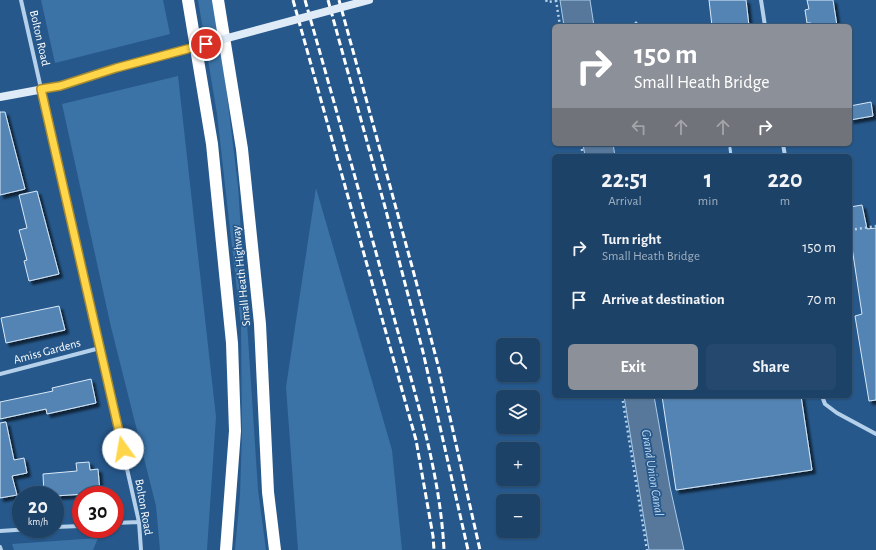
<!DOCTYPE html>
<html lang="en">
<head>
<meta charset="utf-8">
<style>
  body { margin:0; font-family:"Alegreya Sans",sans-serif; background:#25496e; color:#f1f3f6; height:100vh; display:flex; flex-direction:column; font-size:15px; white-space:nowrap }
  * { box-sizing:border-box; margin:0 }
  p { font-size:13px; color:#a0b0c0 }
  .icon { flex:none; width:22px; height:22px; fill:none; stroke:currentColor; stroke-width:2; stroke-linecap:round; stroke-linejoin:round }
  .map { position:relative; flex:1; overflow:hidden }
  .sheet { position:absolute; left:552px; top:154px; width:300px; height:244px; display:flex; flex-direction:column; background:#1c4268; border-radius:6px; box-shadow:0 1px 3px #0004,0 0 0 1px #3a5b7c }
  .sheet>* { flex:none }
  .guide { position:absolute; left:552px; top:24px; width:300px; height:122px; border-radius:6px; box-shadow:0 1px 3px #0004,0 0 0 1px #3a5b7c; background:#8c9099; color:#fff; overflow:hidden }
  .tools { position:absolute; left:496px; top:338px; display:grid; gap:8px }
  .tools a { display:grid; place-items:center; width:44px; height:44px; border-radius:6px; background:#1c4268; box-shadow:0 1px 3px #0004,0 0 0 1px #3a5b7c; font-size:20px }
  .speed { position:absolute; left:12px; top:486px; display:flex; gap:8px; font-size:20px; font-weight:700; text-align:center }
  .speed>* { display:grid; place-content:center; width:52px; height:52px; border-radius:50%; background:#1c4268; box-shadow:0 1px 3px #0004,0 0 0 1px #3a5b7c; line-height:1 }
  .speed small { font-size:10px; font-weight:400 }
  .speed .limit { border:6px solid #d22; background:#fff; color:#111 }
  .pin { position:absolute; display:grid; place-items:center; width:34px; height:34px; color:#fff; margin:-17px; border:2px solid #fff; border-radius:50%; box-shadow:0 1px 4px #0007 }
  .me { position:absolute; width:44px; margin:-22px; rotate:347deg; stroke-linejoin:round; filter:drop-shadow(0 0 3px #0008) }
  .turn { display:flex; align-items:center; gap:14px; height:84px; padding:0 16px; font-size:18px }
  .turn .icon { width:52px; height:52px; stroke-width:2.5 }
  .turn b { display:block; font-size:28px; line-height:34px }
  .lanes { display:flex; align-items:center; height:38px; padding:0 16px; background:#0003; justify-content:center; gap:20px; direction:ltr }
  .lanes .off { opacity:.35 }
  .eta { display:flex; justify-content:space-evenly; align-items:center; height:68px; text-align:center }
  .eta b { font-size:24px; font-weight:700; line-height:28px }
  .cta { display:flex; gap:8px; margin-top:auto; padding:8px 16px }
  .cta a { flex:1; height:46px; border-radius:6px; background:#8c9099; color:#fff; font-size:16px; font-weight:700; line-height:46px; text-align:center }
  .cta a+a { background:#25496e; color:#f1f3f6 }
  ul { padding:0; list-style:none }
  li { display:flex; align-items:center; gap:12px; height:52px; padding:0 16px }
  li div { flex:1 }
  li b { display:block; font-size:15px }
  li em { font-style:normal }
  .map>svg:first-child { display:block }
</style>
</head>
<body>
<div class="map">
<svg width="876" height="550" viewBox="0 0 876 550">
  <defs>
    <filter id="shadow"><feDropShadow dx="3.5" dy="3.5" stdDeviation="1" flood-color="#0009"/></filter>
  </defs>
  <rect width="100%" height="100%" fill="#26588b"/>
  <path fill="#3b73a7" d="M 41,0 L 163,0 L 170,34 L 55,63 Z
    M 198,0 L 214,0 L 217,13 L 238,186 L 258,490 L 266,550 L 235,550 L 240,495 L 242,433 L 241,326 L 217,114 Z
    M 178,76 L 216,417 L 207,550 L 160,550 L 156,506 L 111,327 L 62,104 Z
    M 316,188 L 392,450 L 402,550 L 298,550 L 286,387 Z
    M 98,538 L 93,550 L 14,550 L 12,544 Z"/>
  <path fill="#57789b" stroke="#a9cbea" d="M 560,0 L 590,0 L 594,26 L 564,26 Z
    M 583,144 L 613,144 L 615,156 L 585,156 Z
    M 624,396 L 654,396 L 670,487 L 684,550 L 649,550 Z"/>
  <path fill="#5384b3" stroke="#d9e9f8" filter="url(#shadow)" d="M 709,0 L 746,0 L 749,26 L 712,26 Z
    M 807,0 L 833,0 L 837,26 L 811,26 L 811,23 L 807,23 L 805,10 L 809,9 Z
    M 871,102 L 873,116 L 850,120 L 850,106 Z
    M 0,112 L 5,112 L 25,189 L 0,195 Z
    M 37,191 L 59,274 L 29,281 L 24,261 L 27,260 L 19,230 L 27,228 L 19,195 Z
    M 862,205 L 867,229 L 876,228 L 876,400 L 869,401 L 855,316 L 862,314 L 850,234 L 850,207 Z
    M 59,306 L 65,330 L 6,343 L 1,318 Z
    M 91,379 L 96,403 L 47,414 L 46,409 L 0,419 L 0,402 L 53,391 L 52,388 Z
    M 662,396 L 801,396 L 812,470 L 676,490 Z
    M 6,422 L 14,460 L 24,458 L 27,473 L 12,476 L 17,495 L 0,498 L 0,423 Z
    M 89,462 L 90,470 L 98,469 L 100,493 L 55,496 L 44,495 L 43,474 L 77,471 L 76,463 Z"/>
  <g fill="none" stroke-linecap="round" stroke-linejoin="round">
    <path stroke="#b5d0ea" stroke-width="2.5" stroke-dasharray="2 3" stroke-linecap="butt" d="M 546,0 L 547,2 L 556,1
      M 556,0 L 560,26
      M 581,144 L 583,156
      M 850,230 L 876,226
      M 622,396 L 647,550"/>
    <path stroke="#b5d0ea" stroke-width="3" d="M 636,23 L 637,26
      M 730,148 L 731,156"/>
    <path stroke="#b5d0ea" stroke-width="4" d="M 21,0 L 139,522 L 141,550
      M 761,0 L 765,26
      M 783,144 L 785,156
      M 0,374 L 100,348
      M 822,396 L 825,404 L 837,413 L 876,434
      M 115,523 L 139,522
      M 55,527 L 81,526
      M 0,531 L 31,529
      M 0,547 L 1,550"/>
    <path stroke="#dfecf8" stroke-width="8" d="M 0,97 L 60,86 L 116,68"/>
    <path stroke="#fff" stroke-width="12" d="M 188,0 L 212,144 L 232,343 L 235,431 L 226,550
      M 218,0 L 242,149 L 260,324 L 268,492 L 275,550"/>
    <path stroke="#fff" stroke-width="3" stroke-dasharray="7 3" stroke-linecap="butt" d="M 293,0 L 416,440 L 433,536 L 434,550
      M 305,0 C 335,105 364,209 393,314 C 414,391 440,470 444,550
      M 328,0 L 385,207 L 423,352 L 468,550
      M 339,0 L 413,270 L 439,369 L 480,550"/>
    <path stroke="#dfecf8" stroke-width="8" d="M 116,68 L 369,0"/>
  </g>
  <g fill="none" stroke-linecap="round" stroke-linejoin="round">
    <defs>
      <path id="route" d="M 123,449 L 41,89 L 60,86 L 116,68 L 206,44"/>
    </defs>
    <use href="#route" stroke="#a68a30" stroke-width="10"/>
    <use href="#route" stroke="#ffd54a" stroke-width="7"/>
  </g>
  <g text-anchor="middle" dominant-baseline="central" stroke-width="3.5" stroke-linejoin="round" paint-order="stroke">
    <g font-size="12" fill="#fff" stroke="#26588b">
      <text transform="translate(40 38) rotate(77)">Bolton Road</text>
      <text transform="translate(241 276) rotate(-96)">Small Heath Highway</text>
      <text transform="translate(47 351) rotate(-15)">Amiss Gardens</text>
      <text transform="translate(144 507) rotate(80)">Bolton Road</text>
    </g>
    <g font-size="13" font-style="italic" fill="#c0d9f1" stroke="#26588b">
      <text transform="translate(652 473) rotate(81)">Grand Union Canal</text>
    </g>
  </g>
</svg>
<div class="tools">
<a><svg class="icon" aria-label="search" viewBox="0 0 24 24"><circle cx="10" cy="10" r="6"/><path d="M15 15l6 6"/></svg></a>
<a><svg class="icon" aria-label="layers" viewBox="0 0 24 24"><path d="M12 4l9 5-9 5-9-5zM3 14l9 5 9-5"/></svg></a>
<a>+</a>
<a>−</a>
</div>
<div class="speed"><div>20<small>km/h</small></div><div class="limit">30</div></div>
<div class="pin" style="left:206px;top:44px;background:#d93025"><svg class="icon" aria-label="arrive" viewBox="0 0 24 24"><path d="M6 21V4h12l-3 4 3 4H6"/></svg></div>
<svg class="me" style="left:123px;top:449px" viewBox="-20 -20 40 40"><circle r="19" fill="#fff"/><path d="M0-13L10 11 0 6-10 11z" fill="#ffd54a"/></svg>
<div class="guide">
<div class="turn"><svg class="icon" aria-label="right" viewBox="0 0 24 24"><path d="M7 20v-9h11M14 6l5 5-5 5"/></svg><div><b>150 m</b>Small Heath Bridge</div></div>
<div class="lanes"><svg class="icon off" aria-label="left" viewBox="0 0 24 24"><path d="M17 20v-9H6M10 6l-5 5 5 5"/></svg><svg class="icon off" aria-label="ahead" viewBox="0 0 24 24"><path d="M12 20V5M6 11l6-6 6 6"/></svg><svg class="icon off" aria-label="ahead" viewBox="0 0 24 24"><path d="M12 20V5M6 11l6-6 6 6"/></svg><svg class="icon" aria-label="right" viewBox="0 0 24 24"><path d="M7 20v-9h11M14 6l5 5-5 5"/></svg></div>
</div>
<section class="sheet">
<div class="eta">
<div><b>22:51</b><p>Arrival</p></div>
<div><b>1</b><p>min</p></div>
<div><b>220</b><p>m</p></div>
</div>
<ul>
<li><svg class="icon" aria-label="right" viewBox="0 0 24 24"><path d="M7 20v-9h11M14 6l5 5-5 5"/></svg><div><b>Turn right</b><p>Small Heath Bridge</p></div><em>150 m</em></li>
<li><svg class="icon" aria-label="arrive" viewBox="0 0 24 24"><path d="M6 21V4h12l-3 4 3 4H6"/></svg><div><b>Arrive at destination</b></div><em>70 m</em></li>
</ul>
<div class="cta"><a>Exit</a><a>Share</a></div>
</section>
</div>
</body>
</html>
